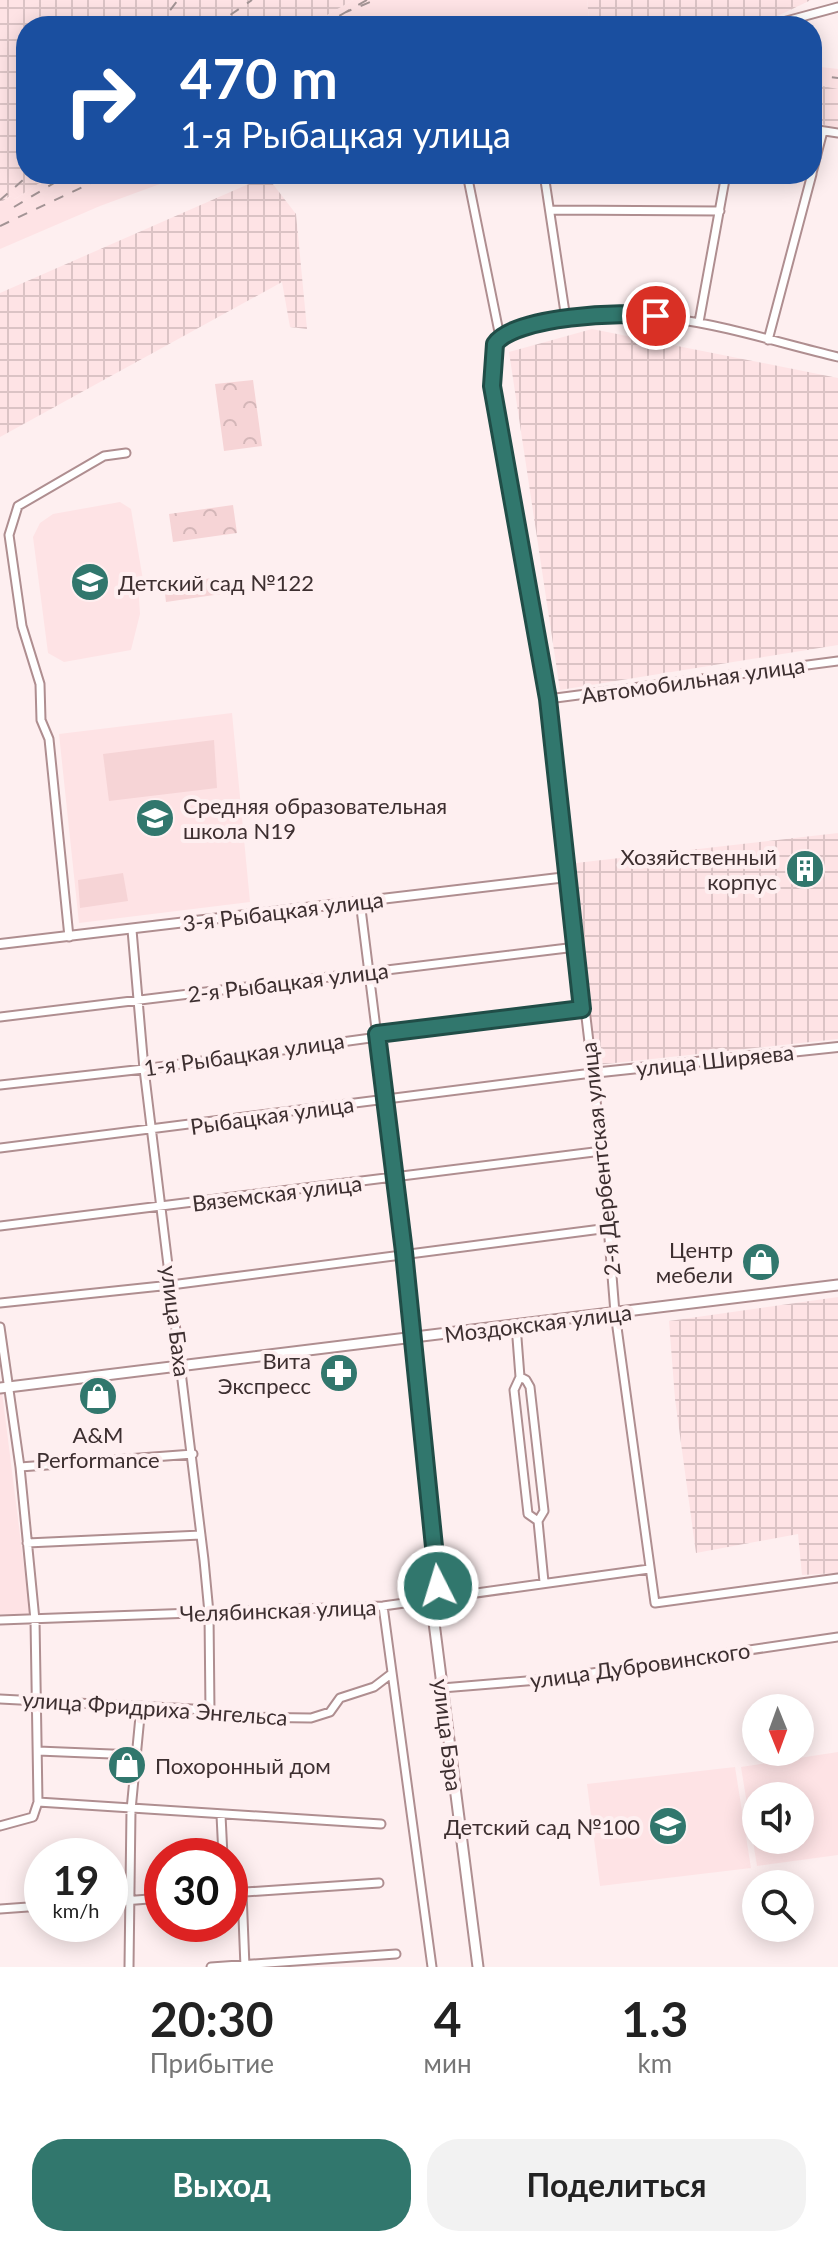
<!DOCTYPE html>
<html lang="ru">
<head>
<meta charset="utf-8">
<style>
  body { margin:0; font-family:Lato,sans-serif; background:#f2f2f2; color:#222; height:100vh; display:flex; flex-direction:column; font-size:30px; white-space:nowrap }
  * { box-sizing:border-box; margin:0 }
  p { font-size:26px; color:#767676 }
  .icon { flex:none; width:44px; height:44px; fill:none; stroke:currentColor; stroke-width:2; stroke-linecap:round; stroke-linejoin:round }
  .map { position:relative; height:1967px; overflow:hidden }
  .details { display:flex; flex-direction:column; background:#fff; flex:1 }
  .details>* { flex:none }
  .banner { position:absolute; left:16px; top:16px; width:806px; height:168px; border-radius:32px; box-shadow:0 4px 20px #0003; background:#1a4fa0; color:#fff; overflow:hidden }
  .needle { width:52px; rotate:179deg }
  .controls { position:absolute; left:742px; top:1694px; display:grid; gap:16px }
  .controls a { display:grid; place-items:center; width:72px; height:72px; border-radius:50%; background:#fff; box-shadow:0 4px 20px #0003; font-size:40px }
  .speed { position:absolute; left:24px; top:1838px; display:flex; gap:16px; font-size:40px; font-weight:700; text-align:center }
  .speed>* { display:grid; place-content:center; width:104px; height:104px; border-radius:50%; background:#fff; box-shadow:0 4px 20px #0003; line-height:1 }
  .speed small { font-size:20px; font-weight:400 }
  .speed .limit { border:12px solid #d22; background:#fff; color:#111 }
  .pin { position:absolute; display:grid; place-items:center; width:68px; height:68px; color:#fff; margin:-34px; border:4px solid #fff; border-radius:50%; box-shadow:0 2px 8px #0007 }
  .me { position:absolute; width:88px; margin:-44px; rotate:355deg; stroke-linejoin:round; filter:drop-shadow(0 0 6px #0008) }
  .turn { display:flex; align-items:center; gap:28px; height:168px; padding:0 32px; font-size:36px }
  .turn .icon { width:104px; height:104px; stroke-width:2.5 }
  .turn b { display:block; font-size:56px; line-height:68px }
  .eta { display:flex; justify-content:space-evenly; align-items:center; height:136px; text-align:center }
  .eta b { font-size:48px; font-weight:700; line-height:56px }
  .button { display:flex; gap:16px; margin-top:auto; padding:16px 32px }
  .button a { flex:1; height:92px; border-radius:32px; background:#31776d; color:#fff; font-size:32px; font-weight:700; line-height:92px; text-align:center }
  .button a+a { background:#f2f2f2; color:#222 }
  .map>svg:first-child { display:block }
</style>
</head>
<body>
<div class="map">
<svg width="838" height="1967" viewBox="0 0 838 1967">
  <defs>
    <pattern id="industrial-grid" width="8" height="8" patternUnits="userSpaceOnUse" patternTransform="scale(2)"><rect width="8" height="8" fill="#fee3e5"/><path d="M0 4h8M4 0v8" fill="none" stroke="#dbc3c5"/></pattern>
    <pattern id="park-crowns" width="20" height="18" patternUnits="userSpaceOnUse" patternTransform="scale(2)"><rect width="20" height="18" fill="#f6d4d6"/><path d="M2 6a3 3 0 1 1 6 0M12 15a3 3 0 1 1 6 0" fill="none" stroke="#d4b6b8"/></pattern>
  </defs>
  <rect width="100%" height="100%" fill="#feeff0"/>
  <path fill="#fee3e5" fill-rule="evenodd" d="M 353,0 L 587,0 L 590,26 L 308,26 Z
    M 812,66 L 838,69 L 838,89 L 812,84 Z
    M 53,174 L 187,174 L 100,206 L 0,249 L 0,203 L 11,196 L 15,199 Z
    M 120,502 L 131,509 L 143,580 L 138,584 L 140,614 L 131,650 L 64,662 L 48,653 L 33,537 L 40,523 L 53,514 Z
    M 232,713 L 250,902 L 79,923 L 59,734 Z
    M 0,1392 L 2,1392 L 30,1614 L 0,1614 Z
    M 838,1752 L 838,1855 L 757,1866 L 741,1767 ZM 800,1796 L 800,1840 L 756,1840 L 756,1796 Z
    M 735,1767 L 751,1868 L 600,1886 L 587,1784 Z"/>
  <path fill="url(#industrial-grid)" d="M 0,0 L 353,0 L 308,26 L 26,26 L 26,174 L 53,174 L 15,199 L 10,196 L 0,203 Z
    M 587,0 L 811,0 L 765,22 L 738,26 L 590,26 Z
    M 812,84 L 838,89 L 838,128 L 812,122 Z
    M 260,179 L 269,179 L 296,214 L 307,329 L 290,327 L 282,282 L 0,437 L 0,293 Z
    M 592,329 L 838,378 L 838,645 L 560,690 L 509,352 Z
    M 838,833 L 838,1039 L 596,1065 L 576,863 Z
    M 838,1297 L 838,1573 L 802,1575 L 798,1534 L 696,1553 L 675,1399 L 669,1321 Z"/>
  <path fill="#f6d4d6" d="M 219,577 L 221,594 L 166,602 L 164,585 Z
    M 214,740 L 217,788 L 109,801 L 103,754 Z
    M 123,873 L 128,901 L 80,908 L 78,880 Z"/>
  <path fill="url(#park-crowns)" d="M 253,380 L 262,446 L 224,451 L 215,384 Z
    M 233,505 L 237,533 L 173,542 L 169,514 Z"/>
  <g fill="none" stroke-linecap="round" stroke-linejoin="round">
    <defs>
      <path id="minor" d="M 768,26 L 838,7
        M 812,129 L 838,133
        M 812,173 L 823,131
        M 467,174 L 500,337
        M 544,174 L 566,319
        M 552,210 L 720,211
        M 699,322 L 726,174
        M 500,337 L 495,344 L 492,386 L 548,699 L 602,1151 L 615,1313 L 655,1603 L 838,1578
        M 500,337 C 515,328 531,326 547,323 C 654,300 735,332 838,357
        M 768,340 L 812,174
        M 548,699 L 838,661
        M 360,901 L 404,1252 L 436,1557 L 438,1586 L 431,1599
        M 132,930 L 144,1069 L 204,1560 L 209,1613 L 210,1712
        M 69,937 L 49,739 L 41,720 L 40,684 L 22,626 L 9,535 L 18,506 L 104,456 L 126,453
        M 0,1017 L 576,947
        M 0,1085 L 144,1069 L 582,1009
        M 0,1148 L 592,1073
        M 0,1226 L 602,1151
        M 0,1303 L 171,1285 L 609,1228
        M 516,1325 L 520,1377 L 526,1380 L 530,1387 L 544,1511 L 538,1521
        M 0,1327 L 20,1467 L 35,1620 L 38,1802
        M 520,1377 L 514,1390 L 528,1514 L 538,1521 L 544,1582
        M 20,1467 L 193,1454
        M 27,1543 L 201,1535
        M 383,1606 L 432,1967
        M 0,1620 L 383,1606 L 649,1569
        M 442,1688 L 551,1679 L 838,1637
        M 0,1699 L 192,1709 L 242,1717 L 311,1718 L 330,1712 L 340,1698 L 374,1687 L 391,1674
        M 38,1751 L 136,1755
        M 221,1815 L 223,1856
        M 0,1826 L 33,1817 L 38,1802 L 381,1824
        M 242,1892 L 245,1967
        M 230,1893 L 379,1883
        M 110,1902 L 162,1898
        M 0,1909 L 42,1906
        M 129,1967 L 131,1810 L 141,1706
        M 211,1967 L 396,1954"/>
      <path id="tertiary" d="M 0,944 L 567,877
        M 592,1073 L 838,1047"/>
      <path id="secondary" d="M 0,1388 L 838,1285
        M 431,1599 L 478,1967"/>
    </defs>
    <use href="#minor" stroke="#af8e90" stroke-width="11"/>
    <use href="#tertiary" stroke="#af8e90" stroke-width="12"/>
    <use href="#secondary" stroke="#af8e90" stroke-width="13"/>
    <use href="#minor" stroke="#fff" stroke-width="7"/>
    <use href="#tertiary" stroke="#fff" stroke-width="8"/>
    <use href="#secondary" stroke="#fff" stroke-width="9"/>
    <path stroke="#a39495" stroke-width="2" stroke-dasharray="10 10" stroke-linecap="butt" d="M 367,0 L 346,12 L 375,0
      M 158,26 L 178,0
      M 214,26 L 252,0
      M 322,26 L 346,12
      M 812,75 L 838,78
      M 0,200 L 30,174
      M 14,207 L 69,174
      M 0,226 L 110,174"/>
  </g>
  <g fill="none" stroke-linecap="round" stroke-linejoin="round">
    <defs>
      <path id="route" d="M 438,1586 L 404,1252 L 377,1034 L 582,1009 L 548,699 L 492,386 L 495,344 C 514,316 624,311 656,316"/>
    </defs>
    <use href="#route" stroke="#204d47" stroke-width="20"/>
    <use href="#route" stroke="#31776d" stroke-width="14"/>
  </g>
  <defs>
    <symbol id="school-disc" viewBox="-11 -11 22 22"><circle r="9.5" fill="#31776d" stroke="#feeff0"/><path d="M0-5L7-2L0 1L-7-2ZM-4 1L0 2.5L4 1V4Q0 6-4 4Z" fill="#fff"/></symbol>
    <symbol id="building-disc" viewBox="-11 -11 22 22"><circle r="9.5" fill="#31776d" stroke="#feeff0"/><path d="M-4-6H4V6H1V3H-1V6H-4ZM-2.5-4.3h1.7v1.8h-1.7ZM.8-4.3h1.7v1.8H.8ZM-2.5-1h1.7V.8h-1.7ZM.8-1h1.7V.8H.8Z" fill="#fff"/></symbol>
    <symbol id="shop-disc" viewBox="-11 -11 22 22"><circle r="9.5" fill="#31776d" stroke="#feeff0"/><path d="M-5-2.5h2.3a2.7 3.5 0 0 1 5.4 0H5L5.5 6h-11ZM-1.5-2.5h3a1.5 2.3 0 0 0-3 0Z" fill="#fff"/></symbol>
    <symbol id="pharmacy-disc" viewBox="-11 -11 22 22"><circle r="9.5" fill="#31776d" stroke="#feeff0"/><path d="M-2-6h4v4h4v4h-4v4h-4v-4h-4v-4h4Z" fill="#fff"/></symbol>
  </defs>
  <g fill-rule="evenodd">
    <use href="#school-disc" x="68" y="560" width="44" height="44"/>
    <use href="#school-disc" x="133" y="796" width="44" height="44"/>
    <use href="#building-disc" x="783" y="847" width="44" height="44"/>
    <use href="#shop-disc" x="739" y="1240" width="44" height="44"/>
    <use href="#pharmacy-disc" x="317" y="1351" width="44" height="44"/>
    <use href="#shop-disc" x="76" y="1374" width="44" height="44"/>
    <use href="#shop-disc" x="105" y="1743" width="44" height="44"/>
    <use href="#school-disc" x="646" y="1804" width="44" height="44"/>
  </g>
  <g text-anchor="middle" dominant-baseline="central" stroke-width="8" stroke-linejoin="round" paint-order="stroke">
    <g font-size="22" fill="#3d2f30" stroke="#feeff0" text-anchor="end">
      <text x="118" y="582" text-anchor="start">Детский сад №122</text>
      <text x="183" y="805" text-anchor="start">Средняя образовательная<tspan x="183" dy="25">школа N19</tspan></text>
      <text x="777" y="856">Хозяйственный<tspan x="777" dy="25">корпус</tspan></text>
      <text x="733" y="1249">Центр<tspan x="733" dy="25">мебели</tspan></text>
      <text x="311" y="1360">Вита<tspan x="311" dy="25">Экспресс</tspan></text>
      <text x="98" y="1434" text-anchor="middle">A&amp;M<tspan x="98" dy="25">Performance</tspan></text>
      <text x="155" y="1765" text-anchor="start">Похоронный дом</text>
      <text x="640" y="1826">Детский сад №100</text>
    </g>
    <g font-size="22" fill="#3d2f30" stroke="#feeff0">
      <text transform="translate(693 680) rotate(-8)">Автомобильная улица</text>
      <text transform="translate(283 911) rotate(-7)">3-я Рыбацкая улица</text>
      <text transform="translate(288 982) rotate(-7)">2-я Рыбацкая улица</text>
      <text transform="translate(244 1054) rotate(-8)">1-я Рыбацкая улица</text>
      <text transform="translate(715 1060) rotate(-6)">улица Ширяева</text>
      <text transform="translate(272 1115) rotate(-8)">Рыбацкая улица</text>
      <text transform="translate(600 1159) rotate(-96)">2-я Дербентская улица</text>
      <text transform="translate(277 1193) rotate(-7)">Вяземская улица</text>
      <text transform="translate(176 1321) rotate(83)">улица Баха</text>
      <text transform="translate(538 1323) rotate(-7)">Моздокская улица</text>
      <text transform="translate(278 1610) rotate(-2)">Челябинская улица</text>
      <text transform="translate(640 1665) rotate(-8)">улица Дубровинского</text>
      <text transform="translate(155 1708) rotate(4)">улица Фридриха Энгельса</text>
      <text transform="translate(448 1735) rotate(83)">улица Бэра</text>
    </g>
  </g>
</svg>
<div class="controls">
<a><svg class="needle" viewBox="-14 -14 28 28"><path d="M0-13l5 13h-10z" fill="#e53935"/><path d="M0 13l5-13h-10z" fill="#767676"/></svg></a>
<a><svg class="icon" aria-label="sound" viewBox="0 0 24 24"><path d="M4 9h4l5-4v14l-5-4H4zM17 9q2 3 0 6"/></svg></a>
<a><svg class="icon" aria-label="search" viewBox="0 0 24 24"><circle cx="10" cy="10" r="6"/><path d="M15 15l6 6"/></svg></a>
</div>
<div class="speed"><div>19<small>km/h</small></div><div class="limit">30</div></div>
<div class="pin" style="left:656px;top:316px;background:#d93025"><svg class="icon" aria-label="arrive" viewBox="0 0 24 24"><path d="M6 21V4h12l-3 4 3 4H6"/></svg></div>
<svg class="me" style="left:438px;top:1586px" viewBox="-20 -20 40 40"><circle r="17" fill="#31776d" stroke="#fff" stroke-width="3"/><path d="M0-11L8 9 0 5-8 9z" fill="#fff"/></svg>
<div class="banner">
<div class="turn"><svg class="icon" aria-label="right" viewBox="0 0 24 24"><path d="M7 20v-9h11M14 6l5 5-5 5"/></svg><div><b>470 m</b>1-я Рыбацкая улица</div></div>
</div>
</div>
<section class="details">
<div class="eta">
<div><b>20:30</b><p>Прибытие</p></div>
<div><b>4</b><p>мин</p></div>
<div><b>1.3</b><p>km</p></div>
</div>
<div class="button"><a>Выход</a><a>Поделиться</a></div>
</section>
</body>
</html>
